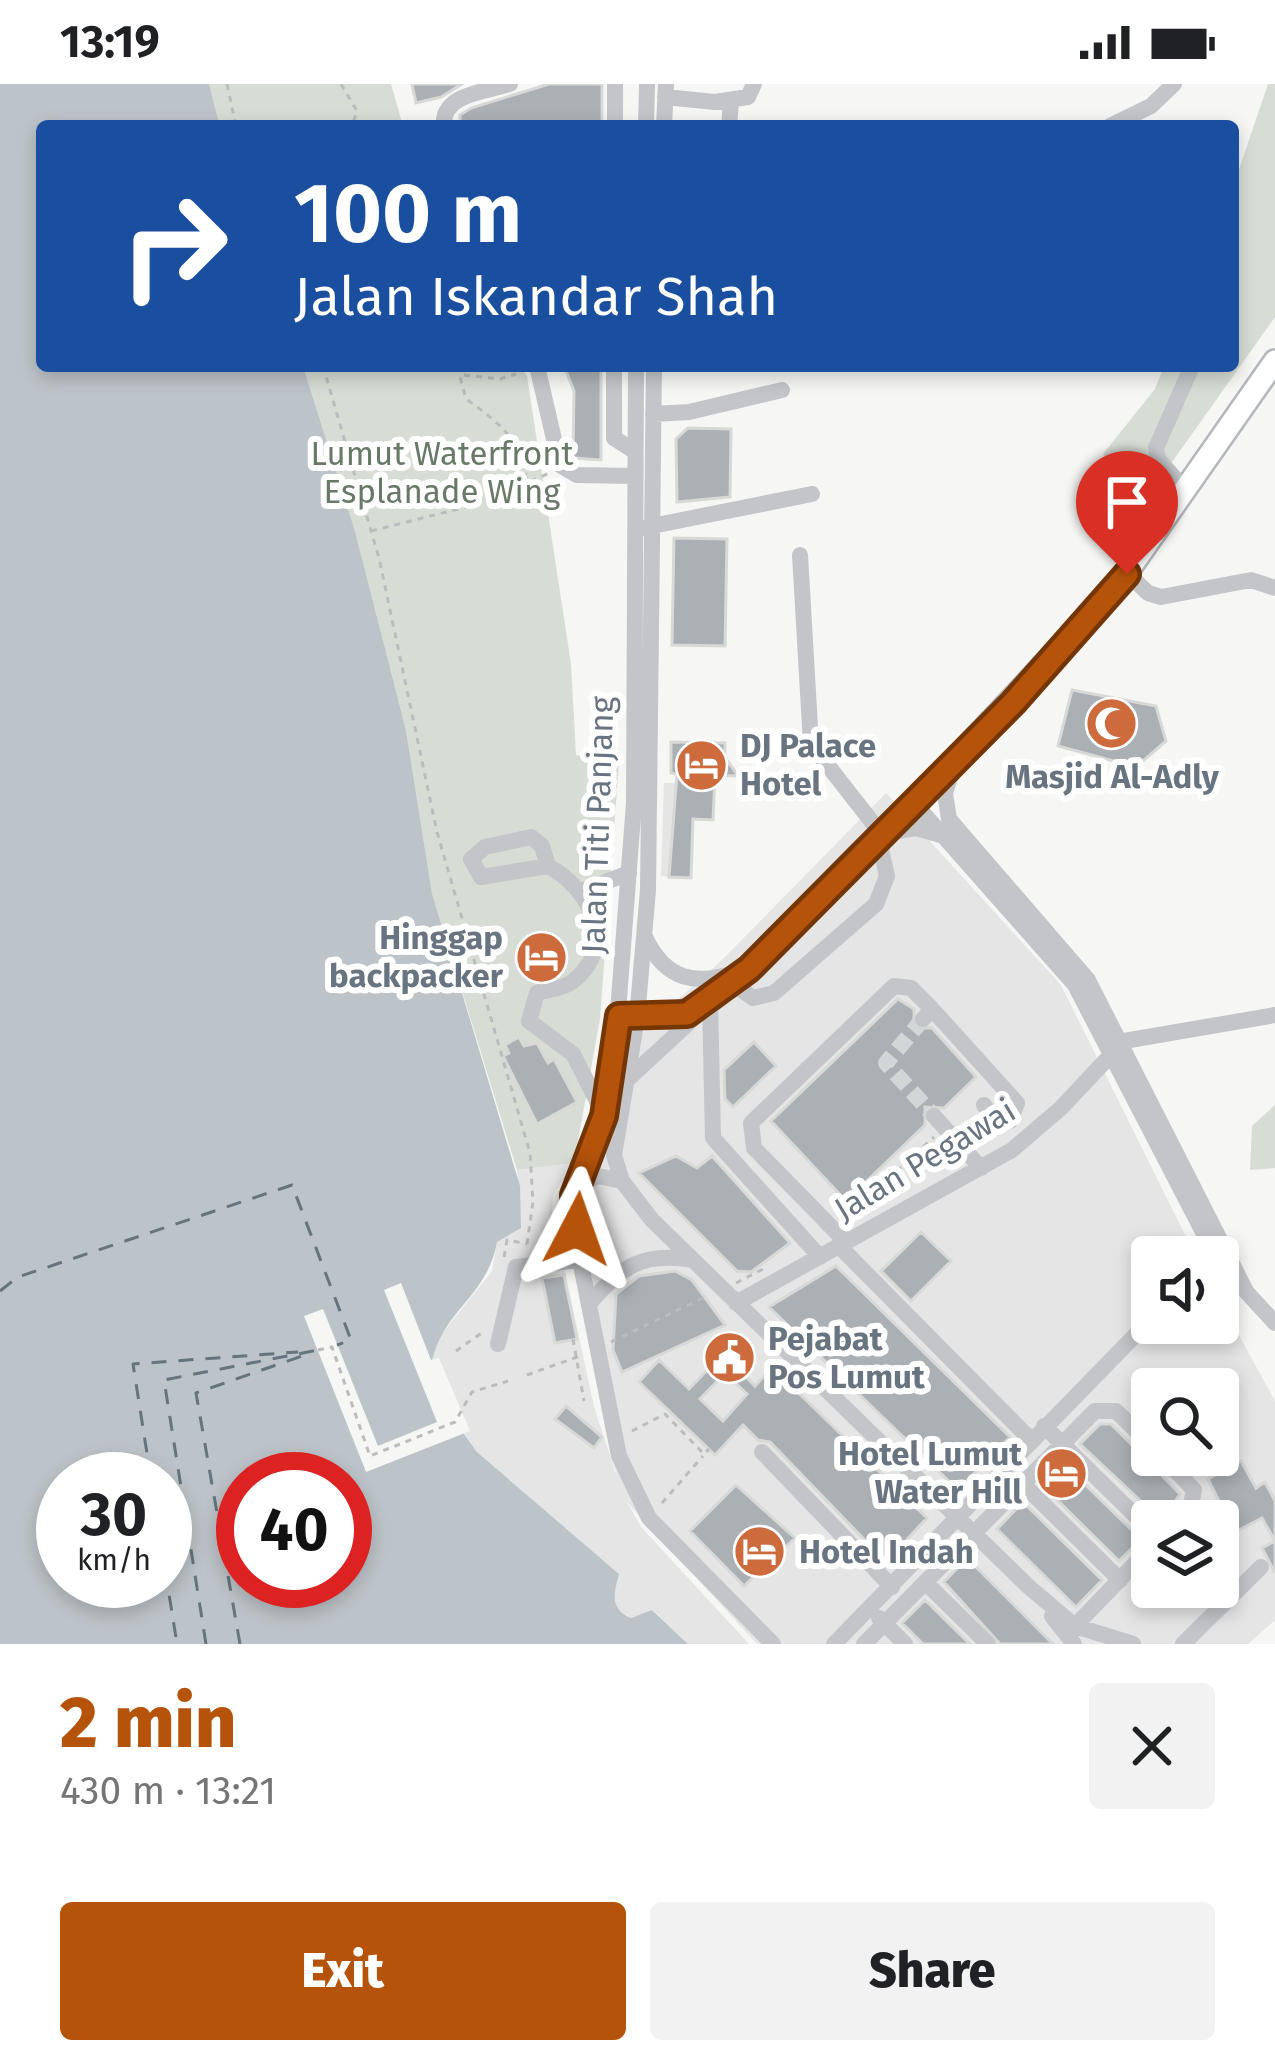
<!DOCTYPE html>
<html lang="en">
<head>
<meta charset="utf-8">
<style>
  body { margin:0; font-family:"Fira Sans",sans-serif; background:#f2f2f2; color:#202124; height:100vh; display:flex; flex-direction:column; font-size:45px; white-space:nowrap }
  * { box-sizing:border-box; margin:0 }
  p { font-size:39px; color:#757577 }
  .icon { flex:none; width:66px; height:66px; fill:none; stroke:currentColor; stroke-width:2; stroke-linecap:round; stroke-linejoin:round }
  .map { position:relative; height:1560px; overflow:hidden }
  .details { display:flex; flex-direction:column; background:#fff; flex:1 }
  .details>* { flex:none }
  .guide { position:absolute; left:36px; top:36px; width:1203px; height:252px; border-radius:12px; box-shadow:0 6px 18px #0003; background:#1a4fa0; color:#fff; overflow:hidden }
  .fabs { position:absolute; left:1131px; top:1152px; display:grid; gap:24px }
  .fabs a { display:grid; place-items:center; width:108px; height:108px; border-radius:12px; background:#fff; box-shadow:0 6px 18px #0003; font-size:60px }
  .speed { position:absolute; left:36px; top:1368px; display:flex; gap:24px; font-size:60px; font-weight:700; text-align:center }
  .speed>* { display:grid; place-content:center; width:156px; height:156px; border-radius:50%; background:#fff; box-shadow:0 6px 18px #0003; line-height:1 }
  .speed small { font-size:30px; font-weight:400 }
  .speed .limit { border:18px solid #d22; background:#fff; color:#111 }
  .pin { position:absolute; display:grid; place-items:center; width:102px; height:102px; color:#fff; margin:-123px -51px; border-radius:50% 50% 50% 0; rotate:-45deg; box-shadow:0 0 12px #0007 }
  .pin .icon { rotate:45deg }
  .me { position:absolute; width:132px; margin:-66px; rotate:4deg; stroke-linejoin:round; filter:drop-shadow(0 0 9px #0008) }
  .turn { display:flex; align-items:center; gap:42px; height:252px; padding:0 60px; font-size:54px }
  .turn .icon { width:156px; height:156px; stroke-width:2.5 }
  .turn b { display:block; font-size:84px; line-height:102px }
  .round { display:grid; place-items:center; flex:none; width:126px; height:126px; border-radius:12px; background:#f2f2f2 }
  .head { display:flex; align-items:center; justify-content:space-between; height:204px; padding:0 60px }
  h1 { font-size:72px; font-weight:800; line-height:90px; color:#b45309 }
  .primary-button { display:flex; gap:24px; margin-top:auto; padding:24px 60px }
  .primary-button a { flex:1; height:138px; border-radius:12px; background:#b45309; color:#fff; font-size:48px; font-weight:800; line-height:138px; text-align:center }
  .primary-button a+a { background:#f2f2f2; color:#202124 }
  .status { display:flex; justify-content:space-between; align-items:center; height:84px; padding:0 60px; background:#fff; direction:ltr }
  .status svg { height:33px; fill:currentColor }
  .map>svg:first-child { display:block }
</style>
</head>
<body>
<div class="status"><b>13:19</b><svg viewBox="0 0 49 12"><path d="M0 12V9h3v3zM5 12V6h3v6zM10 12V3h3v9zM15 12V0h3v12zM26 1h20v11H26zM47 4h2v5h-2z"/></svg></div>
<div class="map">
<svg width="1275" height="1560" viewBox="0 0 1275 1560">
  <rect width="100%" height="100%" fill="#f6f6f4"/>
  <path fill="#e4e5e4" fill-rule="evenodd" d="M 664,699 L 715,700 L 713,736 L 693,736 L 691,794 L 661,792 Z
    M 886,709 L 1061,901 L 1196,1173 L 1152,1173 L 1152,1239 L 1218,1239 L 1218,1213 L 1275,1317 L 1275,1536 L 1248,1560 L 757,1560 L 626,1417 L 642,1444 L 749,1560 L 688,1560 L 653,1526 L 631,1534 L 617,1525 L 613,1513 L 619,1490 L 477,1368 L 455,1338 L 432,1277 L 436,1257 L 492,1187 L 497,1158 L 520,1144 L 517,1086 L 574,1079 L 553,1111 L 552,1127 L 594,1323 L 617,1393 L 564,1123 L 602,985 L 725,873 ZM 1152,1305 L 1218,1305 L 1218,1371 L 1152,1371 ZM 1152,1437 L 1218,1437 L 1218,1503 L 1152,1503 Z"/>
  <path fill="#d7ddd5" d="M 209,0 L 391,0 L 403,42 L 220,42 Z
    M 1268,0 L 1275,0 L 1275,233 L 1143,419 L 1103,370 L 1155,305 L 1164,282 L 1233,282 L 1233,103 Z
    M 303,282 L 520,282 L 527,292 L 571,580 L 576,671 L 619,678 L 600,935 L 574,1079 L 517,1086 L 432,809 L 406,646 L 355,447 Z
    M 1275,1021 L 1275,1084 L 1250,1086 L 1252,1042 Z"/>
  <path fill="#bdc4c9" fill-rule="evenodd" d="M 0,0 L 209,0 L 220,42 L 42,42 L 42,282 L 303,282 L 355,447 L 406,646 L 432,809 L 520,1102 L 521,1144 L 497,1158 C 487,1213 444,1225 432,1277 L 455,1338 L 477,1368 L 619,1490 C 614,1510 609,1524 631,1534 L 652,1526 L 688,1560 L 0,1560 ZM 63,1395 L 165,1395 L 165,1497 L 63,1497 ZM 243,1395 L 345,1395 L 345,1497 L 243,1497 Z"/>
  <path fill="#f6f6f4" d="M 401,1199 L 431,1276 L 439,1274 L 470,1347 L 366,1388 L 304,1232 L 323,1225 L 378,1362 L 437,1338 L 384,1206 Z"/>
  <g fill="none" stroke-linecap="round" stroke-linejoin="round">
    <path stroke="#65747d" stroke-width="3" stroke-dasharray="15 12" stroke-linecap="butt" d="M 0,1207 L 18,1193 L 292,1101 L 351,1256 L 337,1261
      M 151,1395 L 133,1280 L 298,1268
      M 165,1485 L 177,1560
      M 206,1560 L 164,1296 L 318,1266
      M 240,1560 L 196,1309 L 305,1271"/>
  </g>
  <path fill="#abb0b5" stroke="#d8d8d6" stroke-width="3" fill-rule="evenodd" d="M 412,0 L 462,0 L 441,13 L 416,19 Z
    M 549,0 L 602,0 L 602,42 L 460,42 L 460,31 L 471,24 Z
    M 564,282 L 601,282 L 601,376 L 573,374 L 574,307 Z
    M 688,344 L 731,345 L 730,413 L 677,418 L 676,355 Z
    M 674,454 L 727,455 L 725,562 L 672,561 Z
    M 1072,606 L 1156,622 L 1166,657 L 1136,683 L 1058,662 Z
    M 671,658 L 725,659 L 725,673 L 738,692 L 715,691 L 713,736 L 693,735 L 691,794 L 669,793 L 677,690 L 671,689 Z
    M 585,752 L 607,752 L 607,776 L 585,776 Z
    M 898,915 L 914,925 L 914,944 L 932,944 L 976,993 L 944,1024 L 925,1023 L 925,1041 L 846,1117 L 771,1037 Z
    M 519,953 L 524,962 L 537,959 L 548,979 L 554,975 L 577,1018 L 537,1040 L 503,972 L 509,969 L 505,961 Z
    M 754,958 L 776,982 L 733,1023 L 725,1015 L 724,986 Z
    M 676,1072 L 697,1084 L 712,1072 L 790,1159 L 751,1188 L 737,1187 L 639,1089 Z
    M 921,1148 L 951,1177 L 911,1217 L 881,1187 Z
    M 836,1182 L 1010,1353 L 958,1406 L 769,1223 Z
    M 675,1187 L 692,1196 L 725,1241 L 622,1288 L 613,1266 L 616,1210 L 639,1192 Z
    M 564,1191 L 577,1255 L 555,1259 L 542,1194 Z
    M 736,1257 L 746,1267 L 733,1280 L 755,1302 L 772,1283 L 927,1434 L 886,1478 L 770,1358 L 758,1356 L 743,1341 L 715,1371 L 639,1298 L 659,1276 L 689,1305 ZM 725,1289 L 747,1310 L 723,1337 L 700,1315 Z
    M 566,1322 L 602,1353 L 594,1364 L 555,1335 Z
    M 1100,1340 L 1111,1340 L 1180,1410 L 1162,1437 L 1080,1360 Z
    M 1241,1377 L 1256,1404 L 1265,1398 L 1275,1417 L 1275,1489 L 1262,1464 L 1275,1457 L 1262,1434 L 1218,1457 L 1218,1437 L 1195,1437 L 1222,1423 L 1208,1395 Z
    M 1062,1378 L 1141,1455 L 1119,1477 L 1041,1400 Z
    M 736,1401 L 795,1454 L 744,1502 L 690,1447 Z
    M 1023,1418 L 1102,1496 L 1076,1523 L 997,1445 Z
    M 967,1474 L 1053,1560 L 1000,1560 L 944,1498 Z
    M 925,1516 L 970,1560 L 923,1560 L 902,1539 Z"/>
  <g fill="none" stroke-linecap="round" stroke-linejoin="round">
    <path stroke="#d3d6d7" stroke-width="16" stroke-dasharray="16 8" stroke-linecap="butt" d="M 923,935 L 886,979 L 934,1032"/>
    <defs>
      <path id="major" d="M 619,932 L 666,933 L 706,920 L 759,875 L 886,749 L 1116,504 L 1275,277"/>
    </defs>
    <use href="#major" stroke="#b4b7bb" stroke-width="26"/>
    <path stroke="#babcbe" stroke-width="3" stroke-dasharray="6 6" stroke-linecap="butt" d="M 227,0 L 236,42
      M 341,0 L 357,27 L 352,42
      M 323,282 L 379,474 L 437,748 L 530,1069 L 533,1118 L 527,1160
      M 457,282 L 466,315 C 501,340 522,356 527,401
      M 464,291 L 500,295 L 516,290
      M 371,447 L 486,418 L 549,389
      M 844,1136 L 934,1053
      M 504,1173 L 507,1156 L 527,1160
      M 736,1199 L 765,1184
      M 573,1255 L 584,1317
      M 611,1258 L 705,1213
      M 318,1266 L 332,1263 L 370,1372 L 455,1338 L 472,1308 L 508,1297
      M 456,1267 L 483,1248
      M 527,1291 L 580,1272
      M 632,1347 L 665,1330 L 704,1370 L 709,1365
      M 662,1419 L 703,1372"/>
    <path stroke="#c3c5c8" stroke-width="16" d="M 665,13 L 715,18 L 748,13 L 754,0
      M 444,42 C 441,10 485,8 510,0
      M 615,42 L 615,0
      M 646,42 L 647,0
      M 664,42 L 666,0
      M 729,42 L 731,18
      M 1110,42 L 1151,22 L 1174,0
      M 537,282 L 560,381 L 577,391 L 635,392
      M 614,282 L 614,354 L 634,367
      M 636,282 L 634,719 L 613,993 L 604,1032 L 574,1111 L 580,1176 L 619,1372 L 649,1434 L 773,1560
      M 654,282 L 648,806 L 637,934 L 614,1071 L 622,1097 L 652,1136 L 1029,1503 L 1075,1542 L 1133,1560
      M 653,330 L 689,328 L 782,306
      M 1186,407 L 1158,375 L 1156,364 L 1192,282
      M 642,444 L 812,410
      M 800,471 L 811,660 L 883,752
      M 1127,489 L 1148,509 L 1161,513 L 1251,496 L 1275,504
      M 955,679 L 945,709 L 949,735 L 1088,896 L 1247,1209
      M 915,720 L 1075,901 L 1216,1173
      M 886,749 L 916,744 L 944,752
      M 548,782 L 542,762 L 531,753 L 485,763 L 471,775 L 481,793 L 548,782 C 590,804 619,862 572,898 C 563,905 548,905 537,909 L 529,937 L 573,970 L 604,1031
      M 582,807 L 629,789
      M 645,853 C 666,898 697,902 741,887
      M 732,899 L 753,914 L 774,909 L 876,820 L 887,792 L 879,756
      M 710,918 L 713,1054 L 820,1173
      M 932,925 L 1017,1019 L 1010,1037
      M 629,994 L 708,921
      M 934,1032 L 981,1084
      M 961,1062 L 999,1041 L 984,1021
      M 576,1101 L 598,1092 L 622,1097
      M 846,1158 L 754,1064 L 751,1039 L 894,902 L 911,904 L 932,925 L 923,935
      M 839,1162 L 1031,1356
      M 1218,1177 L 1275,1239
      M 736,1219 L 1012,1066 L 1061,1024 L 1124,957 L 1275,931
      M 589,1220 C 620,1183 643,1167 693,1176
      M 498,1260 L 516,1183 L 580,1176
      M 1044,1342 L 1152,1448
      M 762,1368 L 892,1503
      M 1161,1371 L 1194,1406 L 1191,1420 L 1175,1437
      M 1023,1400 L 1120,1496
      M 925,1498 L 988,1560
      M 1052,1532 L 1074,1560
      M 879,1534 L 905,1560
      M 1075,1542 L 1152,1462
      M 834,1560 L 1152,1234
      M 864,1560 L 1095,1327 L 1116,1327 L 1152,1362
      M 1183,1560 L 1261,1483"/>
    <use href="#major" stroke="#fff" stroke-width="21"/>
  </g>
  <g fill="none" stroke-linecap="round" stroke-linejoin="round">
    <defs>
      <path id="route" d="M 577,1145 L 574,1111 L 604,1032 L 619,932 L 687,930 L 749,885 L 1013,619 L 1127,490"/>
    </defs>
    <use href="#route" stroke="#753606" stroke-width="30"/>
    <use href="#route" stroke="#b45309" stroke-width="21"/>
  </g>
  <defs>
    <symbol id="mosque-disc" viewBox="-11 -11 22 22"><circle r="9.5" fill="#cd6b3d" stroke="#fff"/><path d="M3.5-4.9A6 6 0 1 0 3.5 4.9A5 5 0 1 1 3.5-4.9Z" fill="#fff"/></symbol>
    <symbol id="hotel-disc" viewBox="-11 -11 22 22"><circle r="9.5" fill="#cd6b3d" stroke="#fff"/><path d="M-6-4.5h1.5V1H6V5H4.5V3h-9V5H-6ZM-4 0a1.8 1.8 0 1 1 3.6 0ZM.5 0V-2.5h3Q6-2.5 6 0Z" fill="#fff"/></symbol>
    <symbol id="civic-disc" viewBox="-11 -11 22 22"><circle r="9.5" fill="#cd6b3d" stroke="#fff"/><path d="M-.6-6.5H3V-4.5H.6V-3L4-1V1h2V6H-6V1h2V-1L-.6-3ZM-1.2 2.5V6h2.4V2.5Z" fill="#fff"/></symbol>
  </defs>
  <g fill-rule="evenodd">
    <use href="#mosque-disc" x="1082" y="610" width="59" height="59"/>
    <use href="#hotel-disc" x="672" y="652" width="59" height="59"/>
    <use href="#hotel-disc" x="512" y="844" width="59" height="59"/>
    <use href="#civic-disc" x="700" y="1244" width="59" height="59"/>
    <use href="#hotel-disc" x="1032" y="1360" width="59" height="59"/>
    <use href="#hotel-disc" x="730" y="1438" width="59" height="59"/>
  </g>
  <g text-anchor="middle" dominant-baseline="central" stroke-width="12" stroke-linejoin="round" paint-order="stroke">
    <g font-size="33" fill="#697967" stroke="#fff">
      <text x="442" y="370">Lumut Waterfront<tspan x="442" dy="38">Esplanade Wing</tspan></text>
    </g>
    <g font-size="33" font-weight="bold" fill="#697481" stroke="#fff" text-anchor="start">
      <text x="740" y="662">DJ Palace<tspan x="740" dy="38">Hotel</tspan></text>
      <text x="1112" y="693" text-anchor="middle">Masjid Al-Adly</text>
      <text x="503" y="854" text-anchor="end">Hinggap<tspan x="503" dy="38">backpacker</tspan></text>
      <text x="768" y="1255">Pejabat<tspan x="768" dy="38">Pos Lumut</tspan></text>
      <text x="1022" y="1370" text-anchor="end">Hotel Lumut<tspan x="1022" dy="38">Water Hill</tspan></text>
      <text x="799" y="1468">Hotel Indah</text>
    </g>
    <g font-size="33" fill="#697481" stroke="#fff">
      <text transform="translate(598 741) rotate(-88)">Jalan Titi Panjang</text>
      <text transform="translate(925 1076) rotate(-31)">Jalan Pegawai</text>
    </g>
  </g>
</svg>
<div class="fabs">
<a><svg class="icon" aria-label="sound" viewBox="0 0 24 24"><path d="M4 9h4l5-4v14l-5-4H4zM17 9q2 3 0 6"/></svg></a>
<a><svg class="icon" aria-label="search" viewBox="0 0 24 24"><circle cx="10" cy="10" r="6"/><path d="M15 15l6 6"/></svg></a>
<a><svg class="icon" aria-label="layers" viewBox="0 0 24 24"><path d="M12 4l9 5-9 5-9-5zM3 14l9 5 9-5"/></svg></a>
</div>
<div class="speed"><div>30<small>km/h</small></div><div class="limit">40</div></div>
<div class="pin" style="left:1127px;top:490px;background:#d93025"><svg class="icon" aria-label="arrive" viewBox="0 0 24 24"><path d="M6 21V4h12l-3 4 3 4H6"/></svg></div>
<svg class="me" style="left:577px;top:1145px" viewBox="-20 -20 40 40"><path d="M0-17L14 15 0 8-14 15z" fill="#b45309" stroke="#fff" stroke-width="4"/></svg>
<div class="guide">
<div class="turn"><svg class="icon" aria-label="right" viewBox="0 0 24 24"><path d="M7 20v-9h11M14 6l5 5-5 5"/></svg><div><b>100 m</b>Jalan Iskandar Shah</div></div>
</div>
</div>
<section class="details">
<div class="head"><div><h1>2 min</h1><p>430 m · 13:21</p></div><a class="round"><svg class="icon" aria-label="close" viewBox="0 0 24 24"><path d="M6 6l12 12M18 6L6 18"/></svg></a></div>
<div class="primary-button"><a>Exit</a><a>Share</a></div>
</section>
</body>
</html>
